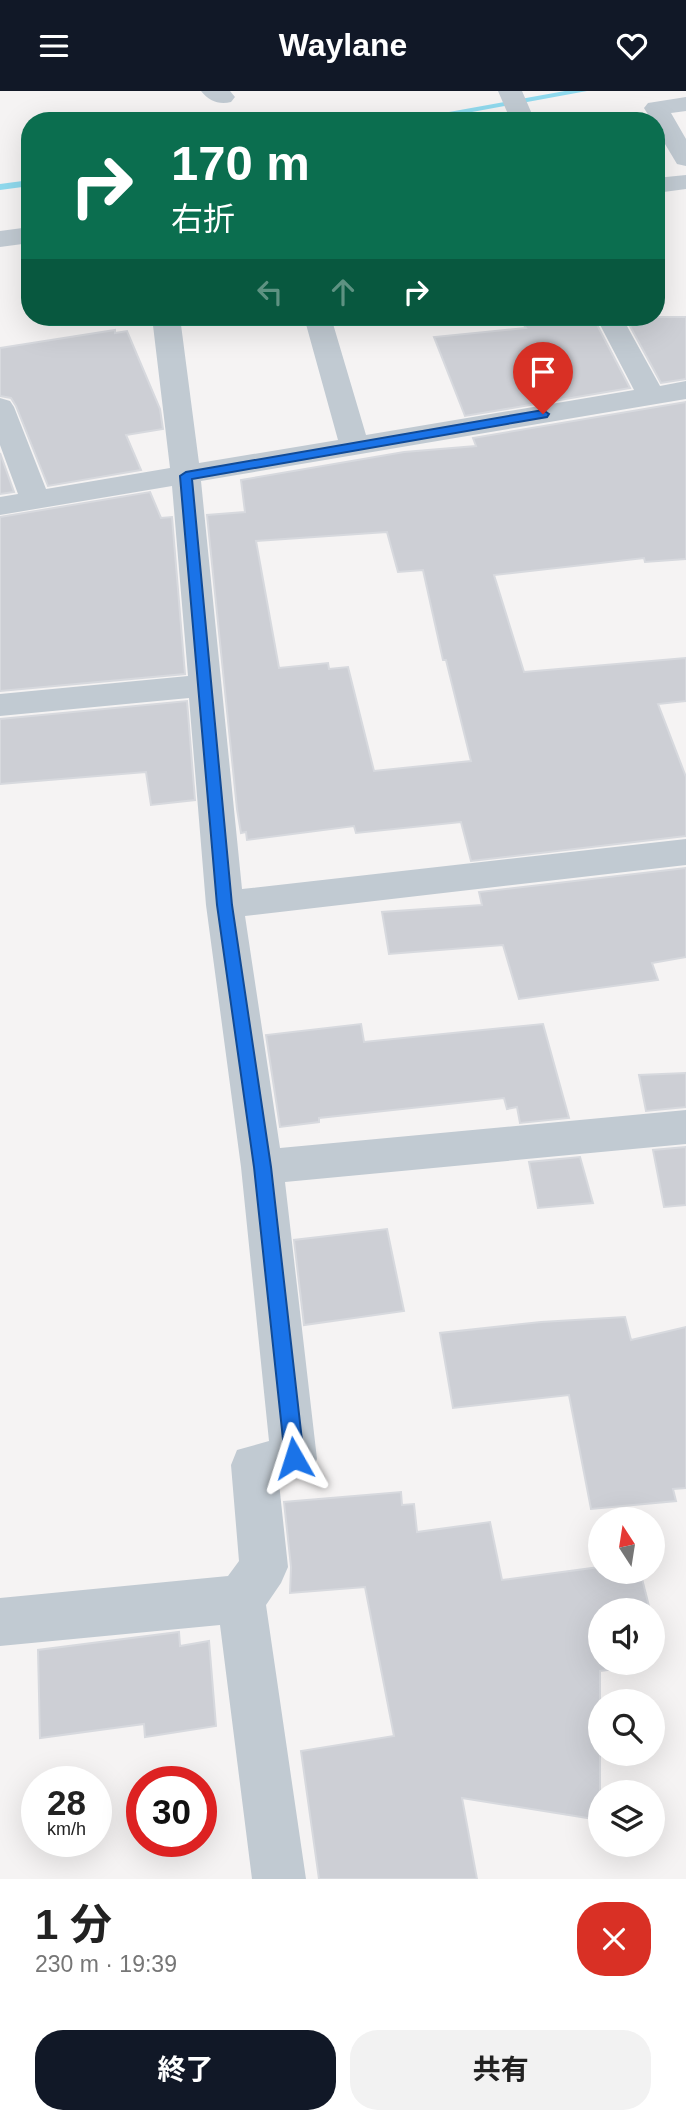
<!DOCTYPE html>
<html lang="ja">
<head>
<meta charset="utf-8">
<style>
  body { margin:0; font-family:Arial,"Noto Sans JP",sans-serif; background:#f2f2f2; color:#222; height:100vh; display:flex; flex-direction:column; font-size:26px; white-space:nowrap }
  * { box-sizing:border-box; margin:0 }
  p { font-size:23px; color:#767676 }
  .icon { flex:none; width:38px; height:38px; fill:none; stroke:currentColor; stroke-width:2; stroke-linecap:round; stroke-linejoin:round }
  .map { position:relative; height:1788px; overflow:hidden }
  .side { display:flex; flex-direction:column; background:#fff; flex:1 }
  .side>* { flex:none }
  .banner { position:absolute; left:21px; top:21px; width:644px; height:214px; border-radius:28px; box-shadow:0 7px 28px #0002; background:#0b6e4f; color:#fff; overflow:hidden }
  .needle { width:46px; rotate:348deg }
  .buttons { position:absolute; left:588px; top:1416px; display:grid; gap:14px }
  .buttons a { display:grid; place-items:center; width:77px; height:77px; border-radius:50%; background:#fff; box-shadow:0 7px 28px #0002; font-size:35px }
  .speed { position:absolute; left:21px; top:1675px; display:flex; gap:14px; font-size:35px; font-weight:700; text-align:center }
  .speed>* { display:grid; place-content:center; width:91px; height:91px; border-radius:50%; background:#fff; box-shadow:0 7px 28px #0002; line-height:1 }
  .speed small { font-size:18px; font-weight:400 }
  .speed .limit { border:10px solid #d22; background:#fff; color:#111 }
  .pin { position:absolute; display:grid; place-items:center; width:60px; height:60px; color:#fff; margin:-72px -30px; border-radius:50% 50% 50% 0; rotate:-45deg; box-shadow:0 0 7px #0007 }
  .pin .icon { rotate:45deg }
  .me { position:absolute; width:77px; margin:-38px; rotate:354deg; stroke-linejoin:round; filter:drop-shadow(0 0 5px #0008) }
  .turn { display:flex; align-items:center; gap:24px; height:147px; padding:0 35px; font-size:32px }
  .turn .icon { width:91px; height:91px; stroke-width:2.5 }
  .turn b { display:block; font-size:49px; line-height:60px }
  .lanes { display:flex; align-items:center; height:66px; padding:0 35px; background:#0003; justify-content:center; gap:35px; direction:ltr }
  .lanes .off { opacity:.35 }
  .round { display:grid; place-items:center; flex:none; width:74px; height:74px; border-radius:28px; background:#f2f2f2 }
  .overview { display:flex; align-items:center; justify-content:space-between; height:119px; padding:0 35px }
  h1 { font-size:42px; font-weight:700; line-height:52px }
  .cta { display:flex; gap:14px; margin-top:auto; padding:14px 35px }
  .cta a { flex:1; height:80px; border-radius:28px; background:#111827; color:#fff; font-size:28px; font-weight:700; line-height:80px; text-align:center }
  .cta a+a { background:#f2f2f2; color:#222 }
  header { display:flex; justify-content:space-between; align-items:center; height:91px; padding:0 35px; background:#111827; color:#fff; font-size:32px; font-weight:700 }
  .map>svg:first-child { display:block }
</style>
</head>
<body>
<header><svg class="icon" aria-label="menu" viewBox="0 0 24 24"><path d="M4 6h16M4 12h16M4 18h16"/></svg>Waylane<svg class="icon" aria-label="heart" viewBox="0 0 24 24"><path d="M12 20l-8-8c-3-5 5-10 8-4 3-6 11-1 8 4z"/></svg></header>
<div class="map">
<svg width="686" height="1788" viewBox="0 0 686 1788">
  <rect width="100%" height="100%" fill="#f5f3f3"/>
  <g fill="none" stroke-linecap="round" stroke-linejoin="round">
    <path fill="#90daee" fill-rule="evenodd" d="M 565,0 L 587,0 L 423,30 L 399,30 Z
      M 30,89 L 30,95 L 0,99 L 0,93 Z"/>
  </g>
  <path fill="#cdcfd5" stroke="#d7d9de" stroke-width="2" fill-rule="evenodd" d="M 518,226 L 593,226 L 630,297 L 465,325 L 434,246 L 526,237 Z
    M 625,226 L 686,226 L 686,288 L 661,292 Z
    M 115,239 L 115,242 L 127,240 L 160,318 L 163,338 L 126,344 L 141,379 L 48,395 L 16,315 L 11,307 L 0,305 L 0,257 Z
    M 686,311 L 686,468 L 645,471 L 644,467 L 494,484 L 524,581 L 686,567 L 686,610 L 658,613 L 686,686 L 686,745 L 471,770 L 461,731 L 356,742 L 354,735 L 247,749 L 246,741 L 241,742 L 237,718 L 207,424 L 245,421 L 241,389 L 404,361 L 476,355 L 473,347 ZM 387,441 L 398,481 L 423,479 L 443,569 L 446,569 L 471,670 L 374,680 L 348,576 L 329,578 L 328,572 L 279,577 L 256,450 Z
    M 0,362 L 14,401 L 0,403 Z
    M 150,401 L 161,427 L 172,426 L 185,583 L 0,600 L 0,426 Z
    M 187,610 L 195,709 L 151,714 L 146,681 L 0,693 L 0,628 Z
    M 686,777 L 686,866 L 652,872 L 658,889 L 519,908 L 503,854 L 389,863 L 382,821 L 482,814 L 479,801 Z
    M 361,933 L 364,951 L 543,933 L 569,1027 L 520,1032 L 517,1016 L 507,1018 L 504,1007 L 319,1027 L 319,1031 L 280,1036 L 266,944 Z
    M 686,982 L 686,1016 L 646,1020 L 639,984 Z
    M 686,1056 L 686,1114 L 664,1116 L 653,1059 Z
    M 580,1066 L 593,1112 L 538,1117 L 529,1071 Z
    M 387,1138 L 404,1220 L 304,1234 L 294,1149 Z
    M 625,1226 L 631,1249 L 686,1236 L 686,1397 L 673,1398 L 676,1410 L 591,1418 L 569,1304 L 453,1317 L 440,1242 L 541,1231 Z
    M 401,1401 L 402,1414 L 414,1413 L 417,1441 L 490,1431 L 502,1489 L 600,1476 L 600,1480 L 640,1480 L 650,1519 L 600,1519 L 600,1572 L 631,1572 L 632,1576 L 600,1580 L 600,1729 L 462,1707 L 477,1788 L 319,1788 L 301,1660 L 394,1645 L 365,1496 L 290,1502 L 291,1476 L 284,1411 Z
    M 179,1541 L 180,1555 L 209,1550 L 216,1635 L 145,1646 L 144,1633 L 40,1647 L 38,1559 Z"/>
  <g fill="none" stroke-linecap="round" stroke-linejoin="round">
    <path fill="#c1cad2" fill-rule="evenodd" d="M 201,0 L 230,0 L 235,6 L 231,11 C 219,14 209,10 201,0 Z
      M 498,0 L 522,0 L 535,30 L 511,30 Z
      M 686,6 L 686,20 L 671,22 L 686,48 L 686,75 L 677,73 L 656,38 L 656,30 L 652,30 L 644,17 L 648,12 Z
      M 686,84 L 686,98 L 656,102 L 656,87 Z
      M 30,136 L 30,152 L 0,156 L 0,140 Z
      M 152,226 L 180,226 L 199,372 L 338,349 L 304,226 L 331,226 L 366,344 L 634,299 L 596,226 L 622,226 L 660,295 L 686,290 L 686,308 L 201,390 L 242,798 L 686,748 L 686,774 L 245,825 L 280,1057 L 686,1019 L 686,1053 L 285,1091 L 317,1368 L 310,1383 L 279,1392 L 288,1476 L 281,1492 L 266,1514 L 306,1788 L 252,1788 L 220,1534 L 0,1555 L 0,1507 L 228,1485 L 239,1470 L 231,1374 L 237,1359 L 269,1350 L 241,1076 L 206,814 L 189,607 L 0,625 L 0,603 L 188,585 L 172,395 L 0,424 L 0,406 L 18,403 L 0,354 L 0,307 L 10,310 L 14,316 L 46,398 L 170,377 Z"/>
  </g>
  <path fill="#1a73e8" stroke="#114b97" stroke-width="2" d="M 543,319 L 549,323 L 547,326 L 192,388 L 232,814 L 271,1076 L 304,1367 L 301,1374 L 294,1376 L 288,1374 L 285,1367 L 254,1076 L 217,814 L 180,385 L 186,381 Z"/>
</svg>
<div class="buttons">
<a><svg class="needle" viewBox="-14 -14 28 28"><path d="M0-13l5 13h-10z" fill="#e53935"/><path d="M0 13l5-13h-10z" fill="#767676"/></svg></a>
<a><svg class="icon" aria-label="sound" viewBox="0 0 24 24"><path d="M4 9h4l5-4v14l-5-4H4zM17 9q2 3 0 6"/></svg></a>
<a><svg class="icon" aria-label="search" viewBox="0 0 24 24"><circle cx="10" cy="10" r="6"/><path d="M15 15l6 6"/></svg></a>
<a><svg class="icon" aria-label="layers" viewBox="0 0 24 24"><path d="M12 4l9 5-9 5-9-5zM3 14l9 5 9-5"/></svg></a>
</div>
<div class="speed"><div>28<small>km/h</small></div><div class="limit">30</div></div>
<div class="pin" style="left:543px;top:323px;background:#d93025"><svg class="icon" aria-label="arrive" viewBox="0 0 24 24"><path d="M6 21V4h12l-3 4 3 4H6"/></svg></div>
<svg class="me" style="left:294px;top:1367px" viewBox="-20 -20 40 40"><path d="M0-17L14 15 0 8-14 15z" fill="#1a73e8" stroke="#fff" stroke-width="4"/></svg>
<div class="banner">
<div class="turn"><svg class="icon" aria-label="right" viewBox="0 0 24 24"><path d="M7 20v-9h11M14 6l5 5-5 5"/></svg><div><b>170 m</b>右折</div></div>
<div class="lanes"><svg class="icon off" aria-label="left" viewBox="0 0 24 24"><path d="M17 20v-9H6M10 6l-5 5 5 5"/></svg><svg class="icon off" aria-label="ahead" viewBox="0 0 24 24"><path d="M12 20V5M6 11l6-6 6 6"/></svg><svg class="icon" aria-label="right" viewBox="0 0 24 24"><path d="M7 20v-9h11M14 6l5 5-5 5"/></svg></div>
</div>
</div>
<section class="side">
<div class="overview"><div><h1>1 分</h1><p>230 m · 19:39</p></div><a class="round" style="background:#d93025;color:#fff"><svg class="icon" aria-label="close" viewBox="0 0 24 24"><path d="M6 6l12 12M18 6L6 18"/></svg></a></div>
<div class="cta"><a>終了</a><a>共有</a></div>
</section>
</body>
</html>
